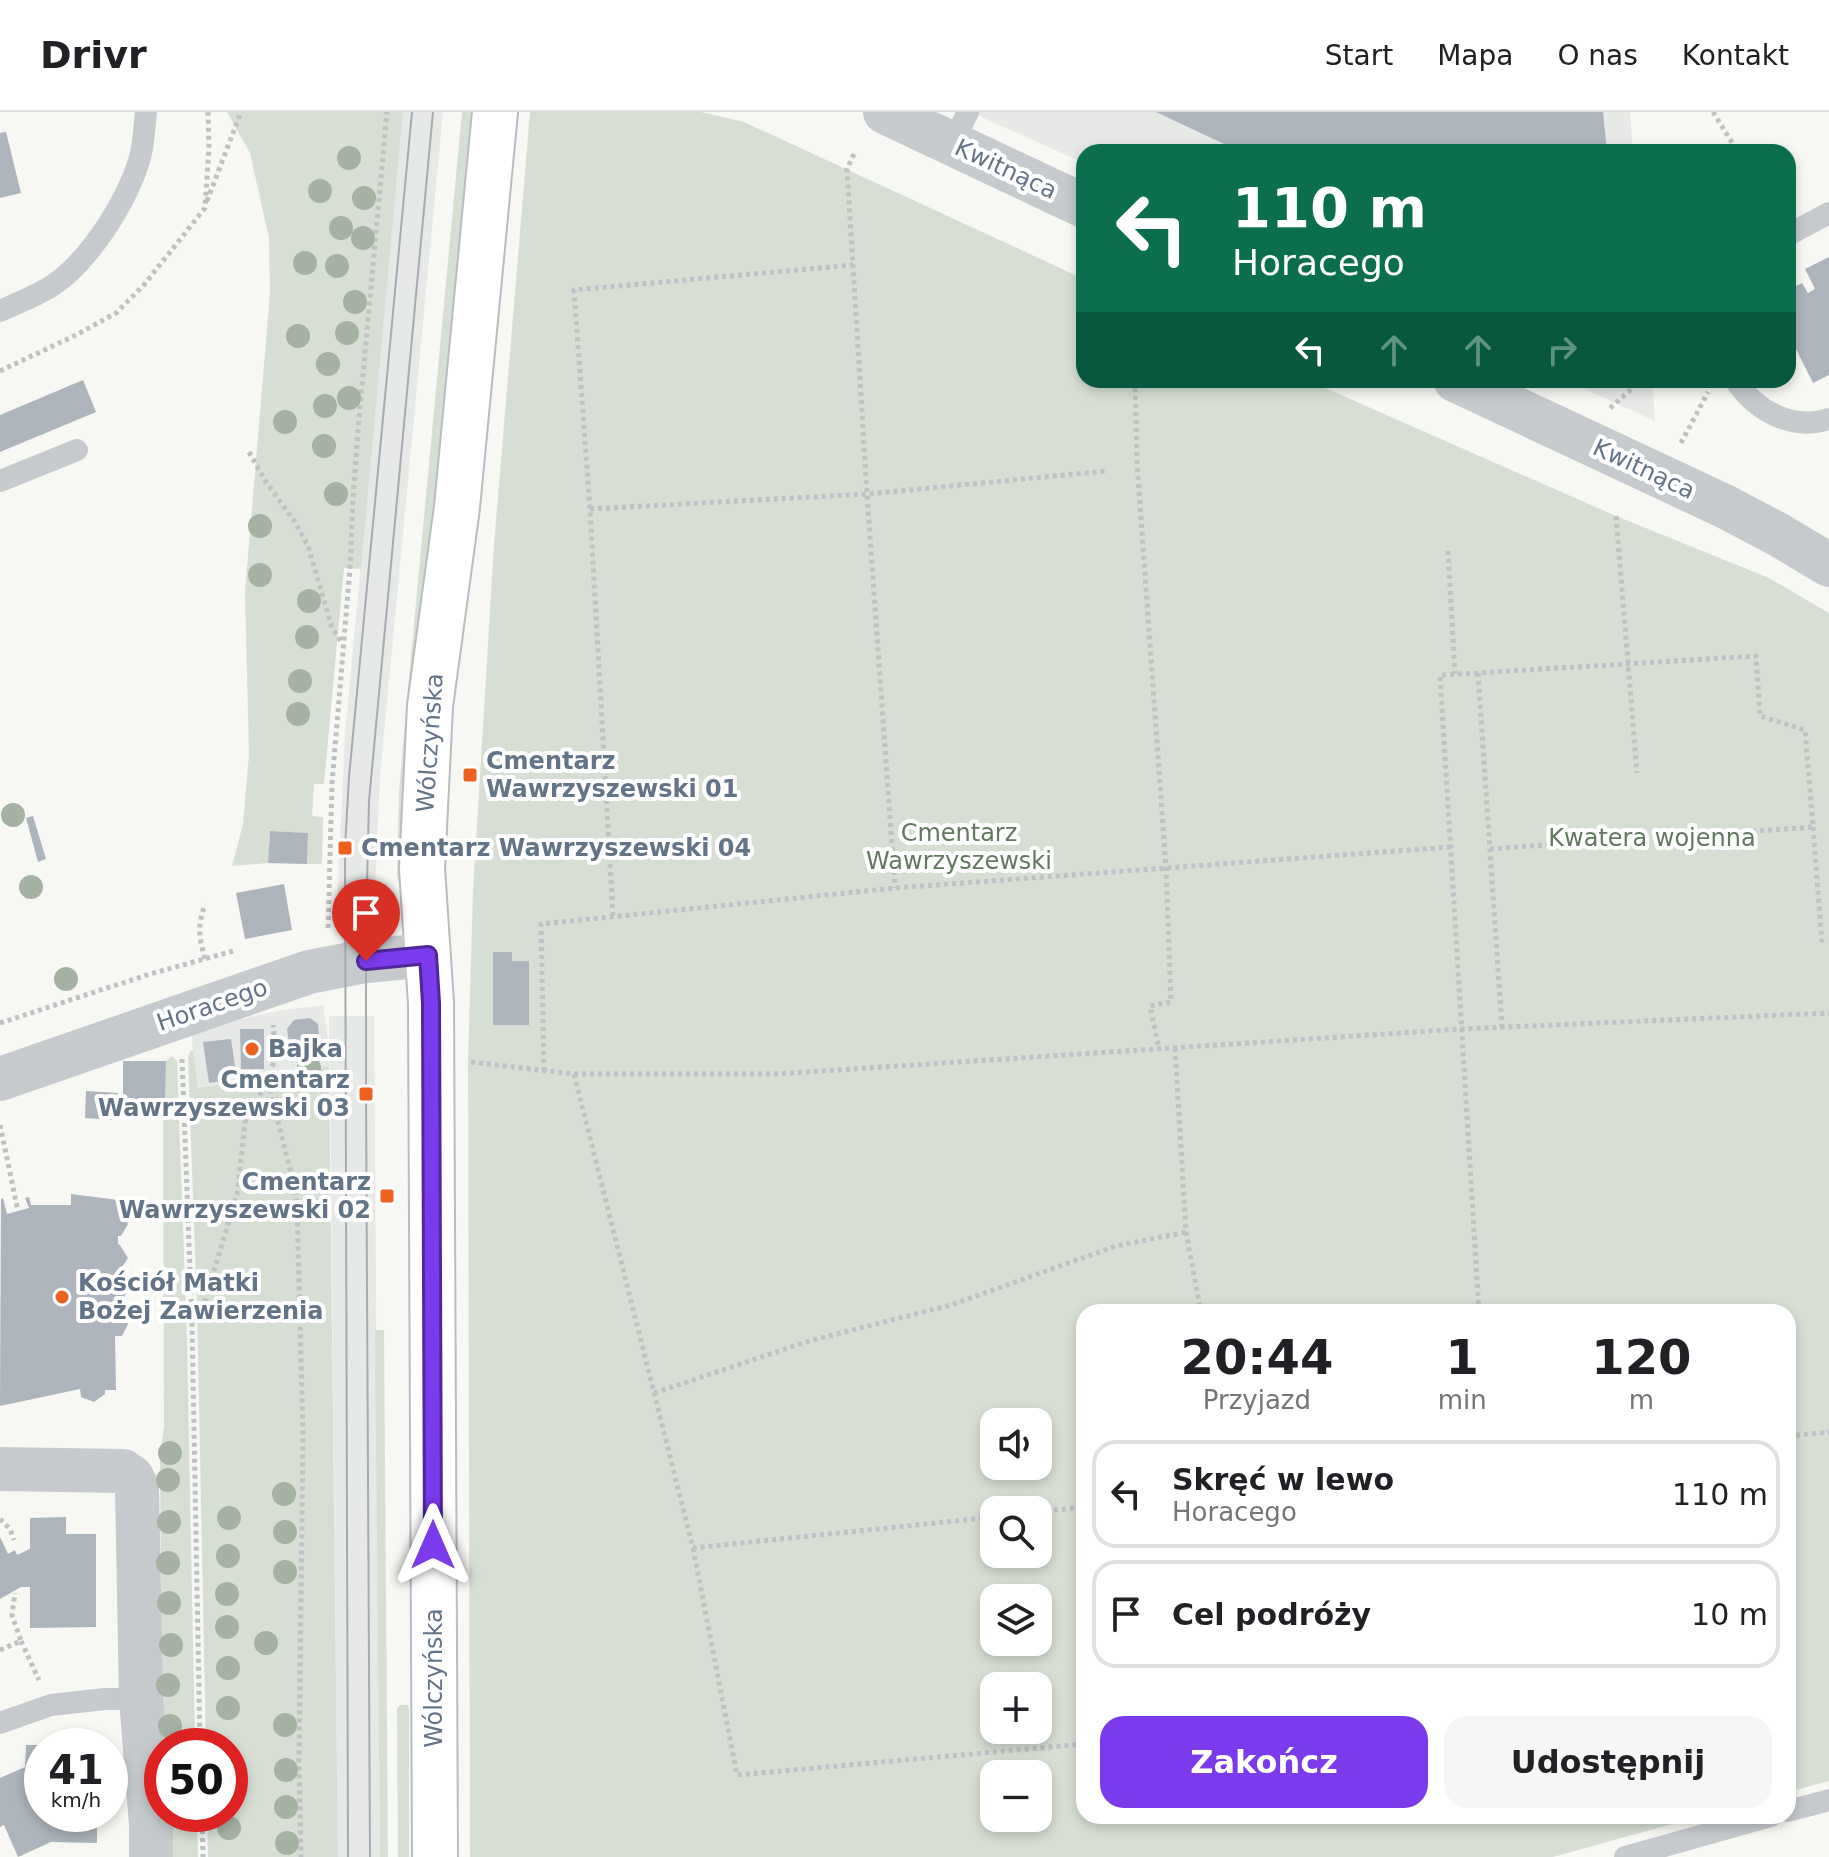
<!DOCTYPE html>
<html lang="pl">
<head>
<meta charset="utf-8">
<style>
  body { margin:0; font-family:"DejaVu Sans",sans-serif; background:#f6f6f6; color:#202124; height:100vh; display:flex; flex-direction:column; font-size:30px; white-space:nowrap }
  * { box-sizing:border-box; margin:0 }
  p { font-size:26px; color:#757577 }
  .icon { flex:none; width:44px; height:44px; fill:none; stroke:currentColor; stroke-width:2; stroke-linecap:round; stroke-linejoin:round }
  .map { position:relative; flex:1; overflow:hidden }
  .details { position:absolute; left:1076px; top:1192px; width:720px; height:520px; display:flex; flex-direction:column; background:#fff; border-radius:24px; box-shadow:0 4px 12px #0003 }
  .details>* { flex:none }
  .top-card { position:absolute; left:1076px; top:32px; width:720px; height:244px; border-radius:24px; box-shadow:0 4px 12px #0003; background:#0b6e4f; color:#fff; overflow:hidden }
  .buttons { position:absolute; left:980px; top:1296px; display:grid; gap:16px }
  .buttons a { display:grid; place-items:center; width:72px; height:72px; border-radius:16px; background:#fff; box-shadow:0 4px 12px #0003; font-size:40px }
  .speed { position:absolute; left:24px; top:1616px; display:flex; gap:16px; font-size:40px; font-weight:700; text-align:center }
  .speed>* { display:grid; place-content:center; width:104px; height:104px; border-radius:50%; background:#fff; box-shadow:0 4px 12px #0003; line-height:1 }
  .speed small { font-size:20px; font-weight:400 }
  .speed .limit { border:12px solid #d22; background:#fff; color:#111 }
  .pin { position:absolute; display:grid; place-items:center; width:68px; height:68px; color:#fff; margin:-82px -34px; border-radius:50% 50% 50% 0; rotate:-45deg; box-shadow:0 0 8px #0007 }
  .pin .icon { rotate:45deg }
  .me { position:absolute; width:88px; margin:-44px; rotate:0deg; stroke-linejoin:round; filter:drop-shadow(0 0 6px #0008) }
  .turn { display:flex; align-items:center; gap:28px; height:168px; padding:0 24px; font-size:36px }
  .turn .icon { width:104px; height:104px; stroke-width:2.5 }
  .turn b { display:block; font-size:56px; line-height:68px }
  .lanes { display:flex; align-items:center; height:76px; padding:0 24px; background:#0003; justify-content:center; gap:40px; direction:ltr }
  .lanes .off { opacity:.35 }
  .eta { display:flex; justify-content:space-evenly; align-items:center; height:136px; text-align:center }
  .eta b { font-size:48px; font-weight:700; line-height:56px }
  .cta { display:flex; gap:16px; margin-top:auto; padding:16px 24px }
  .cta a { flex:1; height:92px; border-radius:24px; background:#7c3aed; color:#fff; font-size:32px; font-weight:700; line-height:92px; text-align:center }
  .cta a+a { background:#f6f6f6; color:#202124 }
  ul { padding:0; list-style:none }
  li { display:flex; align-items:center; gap:24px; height:108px; margin:0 16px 12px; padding:0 8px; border:4px solid #e0e0e0; border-radius:24px }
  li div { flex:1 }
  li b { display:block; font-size:30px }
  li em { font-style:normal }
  header { display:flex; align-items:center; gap:48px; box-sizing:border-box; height:112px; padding:0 40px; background:#fff; border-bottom:2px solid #e0e0e0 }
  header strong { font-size:38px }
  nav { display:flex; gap:44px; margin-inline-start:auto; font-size:28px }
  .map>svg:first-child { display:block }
</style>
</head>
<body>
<header>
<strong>Drivr</strong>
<nav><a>Start</a><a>Mapa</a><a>O nas</a><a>Kontakt</a></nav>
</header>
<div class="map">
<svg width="1829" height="1745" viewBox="0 0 1829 1745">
  <rect width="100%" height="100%" fill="#f7f7f3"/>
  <path fill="#e7e9e7" d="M 403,0 L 443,0 L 380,664 L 374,803 L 336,815 L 345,623 Z
    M 970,0 L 1630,0 L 1633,40 L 1084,40 L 1084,51 Z
    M 1565,268 L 1652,268 L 1655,309 Z
    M 323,893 L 329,933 L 329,904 L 374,904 L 380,1745 L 338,1745 L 330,954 L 197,976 L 191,918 L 277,899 Z"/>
  <path fill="#d7dfd4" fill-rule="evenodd" d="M 227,0 L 403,0 L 361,457 L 344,456 L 324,672 L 314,672 L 312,704 L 323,705 L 322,752 L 307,752 L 308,721 L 270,719 L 268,751 L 232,754 L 243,712 L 249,643 L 245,480 L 270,181 L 269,126 L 250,41 Z
    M 462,0 L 471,0 L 404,771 L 398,769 L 397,762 L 399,681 L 408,576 Z
    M 530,0 L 701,0 L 744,10 L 1084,167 L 1084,268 L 1307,268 L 1616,404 L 1769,466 L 1829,501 L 1829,1669 L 1788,1680 L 1788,1200 L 1084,1200 L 1084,1704 L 1701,1704 L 1553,1745 L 470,1745 L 468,950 L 473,779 L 494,433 ZM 994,1310 L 1038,1310 L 1038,1354 L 994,1354 ZM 994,1398 L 1038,1398 L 1038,1442 L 994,1442 ZM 994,1486 L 1038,1486 L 1038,1530 L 994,1530 ZM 994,1574 L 1038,1574 L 1038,1618 L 994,1618 ZM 994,1662 L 1038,1662 L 1038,1706 L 994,1706 Z
    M 193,938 L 198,976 L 329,954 L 338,1745 L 208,1745 L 207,1702 L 230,1702 L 230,1634 L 206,1634 L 197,1195 L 188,945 L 190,939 Z
    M 172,944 L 177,949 L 187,1226 L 195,1634 L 162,1634 L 160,1348 L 164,1313 L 163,996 L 165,992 L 166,949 Z
    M 375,1218 L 384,1218 L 388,1745 L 380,1745 Z
    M 400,1593 L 408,1593 L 409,1597 L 409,1745 L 398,1745 L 397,1597 Z
    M 166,1702 L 197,1702 L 198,1745 L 166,1745 Z"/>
  <path fill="#adb4bb" d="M 1156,0 L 1603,0 L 1607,40 L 1241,40 Z
    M 6,20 L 21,81 L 0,86 L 0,21 Z
    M 1829,145 L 1829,263 L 1813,271 L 1788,221 L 1788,178 L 1802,171 L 1808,181 L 1815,177 L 1805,157 Z
    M 83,268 L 96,300 L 0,340 L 0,303 Z
    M 33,704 L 46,747 L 38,750 L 26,706 Z
    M 270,719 L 308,721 L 307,752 L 268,751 Z
    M 284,772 L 292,818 L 245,827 L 236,781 Z
    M 493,840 L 512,840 L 512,849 L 529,849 L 529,913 L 493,913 Z
    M 310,906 L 318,912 L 321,941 L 291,945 L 287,917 L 294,908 Z
    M 240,917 L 264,917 L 264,957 L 241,957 Z
    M 231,927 L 235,955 L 228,956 L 230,968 L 209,971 L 203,930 Z
    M 123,949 L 166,949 L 165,992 L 123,991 Z
    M 86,979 L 118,981 L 116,1008 L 85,1006 Z
    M 71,1082 L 126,1089 L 126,1091 L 118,1091 L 118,1099 L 120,1099 L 128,1112 L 121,1124 L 118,1124 L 118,1132 L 120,1133 L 128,1146 L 120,1158 L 118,1157 L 118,1167 L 120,1166 L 128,1179 L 120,1191 L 118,1191 L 118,1200 L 121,1200 L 128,1212 L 122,1224 L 115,1224 L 116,1278 L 105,1278 L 105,1282 L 94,1290 L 81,1285 L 80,1277 L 0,1294 L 1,1087 L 3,1086 L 7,1102 L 29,1096 L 25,1086 L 29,1085 L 31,1093 L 71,1093 Z
    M 66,1405 L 66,1422 L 96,1422 L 96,1515 L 30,1516 L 30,1475 L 21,1475 L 0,1487 L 0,1425 L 8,1442 L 15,1438 L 17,1443 L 30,1437 L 30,1406 Z
    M 26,1633 L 42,1633 L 42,1702 L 97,1702 L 97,1731 L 51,1730 L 18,1745 L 4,1713 L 0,1715 L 0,1666 L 25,1655 Z"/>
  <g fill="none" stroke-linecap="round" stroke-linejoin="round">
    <defs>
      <path id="secondary" d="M 435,1745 L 431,891 L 422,757 L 430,594 L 457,395 L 495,0"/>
    </defs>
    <use href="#secondary" stroke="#b8bdc2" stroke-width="48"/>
    <path stroke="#c0c1c4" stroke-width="5" stroke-dasharray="4 4" stroke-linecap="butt" d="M 1713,0 L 1738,40
      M 854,42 L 847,57 L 867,382 L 895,776
      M 207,89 L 241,0
      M 0,259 L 76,223 L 116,201 L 143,174 L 205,96 L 209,36 L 208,0
      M 1135,268 L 1137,350 L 1166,756 L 1171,890 L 1150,894 L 1159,937
      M 1610,296 L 1642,268
      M 1681,331 L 1708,280
      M 249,340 L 266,370 L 295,410 L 308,434 L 332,516 L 343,532
      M 590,397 L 867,382 L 1107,359
      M 1616,404 L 1637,661
      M 1448,439 L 1455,562
      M 1478,561 L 1440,563 L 1479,1200
      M 1813,715 L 1822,832
      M 1490,737 L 1572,731
      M 613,804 L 590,397 L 574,178 L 853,153
      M 328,816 L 332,672 L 350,456 L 353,386 L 359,306 L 387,0
      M 205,847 C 199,824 197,815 205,792
      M 0,911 L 150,862 L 237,838
      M 1502,916 L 1478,561 L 1756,544 L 1760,604 L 1805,618 L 1813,715 L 1713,722
      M 1175,936 L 1186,1120 L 1201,1200
      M 182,947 L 192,1211 L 200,1634
      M 471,950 L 574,962 L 693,1436 L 994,1405
      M 544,959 L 541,812 L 895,776 L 1450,735
      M 574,962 L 776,962 L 1461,917 L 1829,901
      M 268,970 L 291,1061 L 297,1092 L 303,1323 L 299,1649 L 301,1745
      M 0,1013 L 18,1099
      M 192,1210 L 203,1196 L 237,1082 L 246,1003 L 268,970 L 276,941 L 273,913
      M 654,1281 L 809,1229 L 951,1193 L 1116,1134 L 1186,1120
      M 1788,1324 L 1829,1320
      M 1038,1400 L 1084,1395
      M 0,1407 L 10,1417 L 14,1428
      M 693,1436 L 737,1663 L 1084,1632
      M 21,1529 L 39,1568
      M 0,1538 L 21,1529 L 12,1503 L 15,1481
      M 202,1702 L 203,1745"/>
    <path stroke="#c6cacd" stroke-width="22" d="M 952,32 L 968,0
      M 1788,123 L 1829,101
      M 0,199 C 22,189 47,180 65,164 C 96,137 127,88 139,49 C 144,34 144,16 146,0
      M 1735,268 C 1756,299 1792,319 1829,307
      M 0,369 L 77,338
      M 0,1611 L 51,1593 L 105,1587 L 141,1587
      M 1788,1699 L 1829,1688
      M 1625,1745 L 1771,1704"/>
    <path stroke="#c6cacd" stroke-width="44" d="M 885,0 L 1084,94
      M 1455,268 L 1726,395 L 1779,423 L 1829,453
      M 0,967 L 309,860 L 366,849 L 428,843
      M 0,1357 L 123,1359 L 132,1365 L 137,1375 L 141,1587 L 151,1712 L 151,1745"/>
    <use href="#secondary" stroke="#fff" stroke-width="44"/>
    <path stroke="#a6abb2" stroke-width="2" d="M 348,1745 L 345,736 L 349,665 L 412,0
      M 370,1745 L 366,982 L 366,816 L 369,689 L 433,0"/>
  </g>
  <g fill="#a5b1a2">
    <circle cx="349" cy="46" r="12"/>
    <circle cx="320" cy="79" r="12"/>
    <circle cx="364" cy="86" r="12"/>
    <circle cx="341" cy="116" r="12"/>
    <circle cx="363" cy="126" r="12"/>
    <circle cx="305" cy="151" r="12"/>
    <circle cx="337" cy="154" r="12"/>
    <circle cx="355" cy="190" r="12"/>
    <circle cx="347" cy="221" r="12"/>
    <circle cx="298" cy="224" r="12"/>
    <circle cx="328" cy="252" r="12"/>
    <circle cx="349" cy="286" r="12"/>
    <circle cx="325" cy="294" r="12"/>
    <circle cx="285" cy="310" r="12"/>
    <circle cx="324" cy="334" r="12"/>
    <circle cx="336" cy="382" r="12"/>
    <circle cx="260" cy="414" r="12"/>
    <circle cx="260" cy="463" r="12"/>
    <circle cx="309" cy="489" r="12"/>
    <circle cx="307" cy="525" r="12"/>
    <circle cx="300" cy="569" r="12"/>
    <circle cx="298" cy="602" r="12"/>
    <circle cx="13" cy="703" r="12"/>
    <circle cx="31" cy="775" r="12"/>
    <circle cx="66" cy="867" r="12"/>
    <circle cx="309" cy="956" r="12"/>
    <circle cx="170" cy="1341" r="12"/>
    <circle cx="168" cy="1368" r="12"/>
    <circle cx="284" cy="1382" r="12"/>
    <circle cx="229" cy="1406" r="12"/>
    <circle cx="169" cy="1410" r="12"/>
    <circle cx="285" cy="1420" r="12"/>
    <circle cx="228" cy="1444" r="12"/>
    <circle cx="168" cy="1451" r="12"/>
    <circle cx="285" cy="1460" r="12"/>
    <circle cx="227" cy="1482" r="12"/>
    <circle cx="169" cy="1491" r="12"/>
    <circle cx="227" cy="1515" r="12"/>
    <circle cx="266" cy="1531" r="12"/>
    <circle cx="171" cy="1533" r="12"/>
    <circle cx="228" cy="1556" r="12"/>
    <circle cx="168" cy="1573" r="12"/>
    <circle cx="228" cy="1596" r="12"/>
    <circle cx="285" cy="1613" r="12"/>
    <circle cx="170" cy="1614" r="12"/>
    <circle cx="286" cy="1658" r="12"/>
    <circle cx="286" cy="1695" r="12"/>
    <circle cx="229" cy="1716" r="12"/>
    <circle cx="287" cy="1731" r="12"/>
  </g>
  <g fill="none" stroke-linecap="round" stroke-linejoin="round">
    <defs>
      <path id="route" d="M 366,849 L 428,843 L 431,891 L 433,1433"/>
    </defs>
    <use href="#route" stroke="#51269a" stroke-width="20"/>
    <use href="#route" stroke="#7c3aed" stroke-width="14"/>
  </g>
  <g fill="#ee601d" stroke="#fff" stroke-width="3">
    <rect x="462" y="655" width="16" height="16" rx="4"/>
    <rect x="337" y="728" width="16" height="16" rx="4"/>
    <circle cx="252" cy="937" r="8"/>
    <rect x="358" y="974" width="16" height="16" rx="4"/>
    <rect x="379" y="1076" width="16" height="16" rx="4"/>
    <circle cx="62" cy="1185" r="8"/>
  </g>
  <g text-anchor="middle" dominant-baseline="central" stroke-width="8" stroke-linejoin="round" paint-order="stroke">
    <g font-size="24" fill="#647487" stroke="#fff">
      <text transform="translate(1006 57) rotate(25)">Kwitnąca</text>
      <text transform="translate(1644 357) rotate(25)">Kwitnąca</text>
      <text transform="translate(430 631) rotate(-86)">Wólczyńska</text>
      <text transform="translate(212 893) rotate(-19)">Horacego</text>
      <text transform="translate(434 1566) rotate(-90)">Wólczyńska</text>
    </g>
    <g font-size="24" font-weight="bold" fill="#647487" stroke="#fff" text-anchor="start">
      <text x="486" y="649">Cmentarz<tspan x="486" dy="28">Wawrzyszewski 01</tspan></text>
      <text x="361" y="736">Cmentarz Wawrzyszewski 04</text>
      <text x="268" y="937">Bajka</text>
      <text x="350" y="968" text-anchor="end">Cmentarz<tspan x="350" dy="28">Wawrzyszewski 03</tspan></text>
      <text x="371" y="1070" text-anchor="end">Cmentarz<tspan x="371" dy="28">Wawrzyszewski 02</tspan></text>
      <text x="78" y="1171">Kościół Matki<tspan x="78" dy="28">Bożej Zawierzenia</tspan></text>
    </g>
    <g font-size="24" fill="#62785f" stroke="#fff">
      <text x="959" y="721">Cmentarz<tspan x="959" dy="28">Wawrzyszewski</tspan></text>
      <text x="1652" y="726">Kwatera wojenna</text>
    </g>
  </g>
</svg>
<div class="buttons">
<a><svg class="icon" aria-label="sound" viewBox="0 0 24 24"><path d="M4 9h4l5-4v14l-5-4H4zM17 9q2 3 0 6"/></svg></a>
<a><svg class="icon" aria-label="search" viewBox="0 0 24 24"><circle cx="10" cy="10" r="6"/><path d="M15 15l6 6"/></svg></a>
<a><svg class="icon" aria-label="layers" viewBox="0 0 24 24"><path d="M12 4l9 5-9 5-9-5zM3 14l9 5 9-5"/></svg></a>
<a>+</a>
<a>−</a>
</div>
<div class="speed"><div>41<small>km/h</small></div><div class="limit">50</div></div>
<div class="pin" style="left:366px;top:849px;background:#d93025"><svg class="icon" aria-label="arrive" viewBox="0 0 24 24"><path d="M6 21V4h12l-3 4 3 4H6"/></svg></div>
<svg class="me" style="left:433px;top:1433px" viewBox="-20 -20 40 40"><path d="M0-17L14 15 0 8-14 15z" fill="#7c3aed" stroke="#fff" stroke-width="4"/></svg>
<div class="top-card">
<div class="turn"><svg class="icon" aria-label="left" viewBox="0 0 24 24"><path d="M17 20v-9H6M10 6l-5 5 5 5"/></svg><div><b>110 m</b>Horacego</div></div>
<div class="lanes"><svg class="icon" aria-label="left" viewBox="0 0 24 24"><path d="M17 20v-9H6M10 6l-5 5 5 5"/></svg><svg class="icon off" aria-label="ahead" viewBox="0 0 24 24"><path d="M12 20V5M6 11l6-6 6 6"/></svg><svg class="icon off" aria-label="ahead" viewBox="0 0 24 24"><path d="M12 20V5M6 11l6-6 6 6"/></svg><svg class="icon off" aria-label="right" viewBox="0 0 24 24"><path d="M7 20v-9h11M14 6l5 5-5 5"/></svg></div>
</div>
<section class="details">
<div class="eta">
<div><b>20:44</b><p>Przyjazd</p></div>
<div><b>1</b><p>min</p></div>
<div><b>120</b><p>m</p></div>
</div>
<ul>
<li><svg class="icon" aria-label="left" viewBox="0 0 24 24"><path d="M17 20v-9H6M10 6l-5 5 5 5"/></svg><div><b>Skręć w lewo</b><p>Horacego</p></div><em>110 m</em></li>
<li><svg class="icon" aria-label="arrive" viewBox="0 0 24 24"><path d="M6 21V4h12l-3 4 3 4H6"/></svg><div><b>Cel podróży</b></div><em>10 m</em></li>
</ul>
<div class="cta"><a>Zakończ</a><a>Udostępnij</a></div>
</section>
</div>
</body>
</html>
